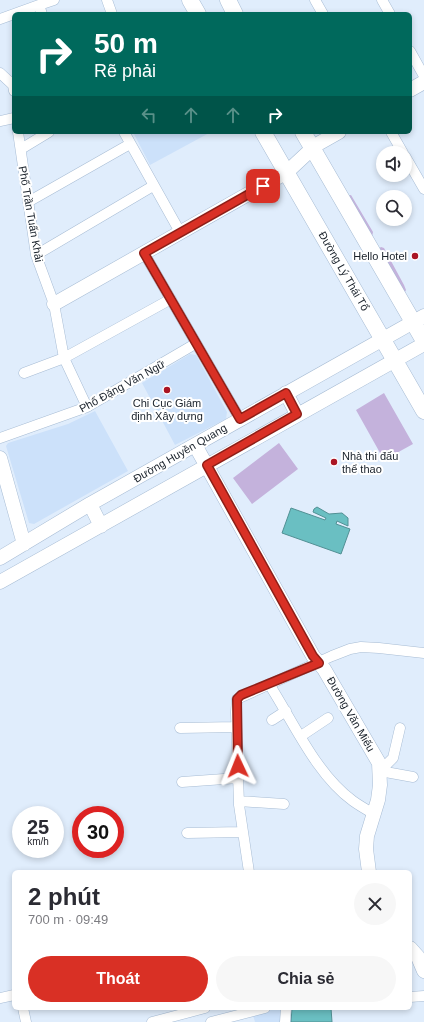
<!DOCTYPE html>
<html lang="vi">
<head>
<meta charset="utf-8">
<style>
  body { margin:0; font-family:Helvetica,sans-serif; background:#f7f7f7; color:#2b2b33; height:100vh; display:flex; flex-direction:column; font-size:15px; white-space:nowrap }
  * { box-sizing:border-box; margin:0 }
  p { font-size:13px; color:#7c7c81 }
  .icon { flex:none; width:22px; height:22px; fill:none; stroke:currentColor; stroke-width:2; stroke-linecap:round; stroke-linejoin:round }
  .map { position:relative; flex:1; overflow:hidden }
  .side { position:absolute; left:12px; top:870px; width:400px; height:140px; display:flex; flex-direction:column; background:#fff; border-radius:6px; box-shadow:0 2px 6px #0003 }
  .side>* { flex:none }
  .top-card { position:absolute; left:12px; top:12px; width:400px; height:122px; border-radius:6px; box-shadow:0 2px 6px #0003; background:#00695c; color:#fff; overflow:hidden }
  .buttons { position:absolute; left:376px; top:146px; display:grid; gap:8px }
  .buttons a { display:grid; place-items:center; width:36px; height:36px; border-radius:50%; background:#fff; box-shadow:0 2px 6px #0003; font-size:20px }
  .speed { position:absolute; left:12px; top:806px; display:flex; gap:8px; font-size:20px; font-weight:700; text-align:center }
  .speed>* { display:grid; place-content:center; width:52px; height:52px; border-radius:50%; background:#fff; box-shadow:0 2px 6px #0003; line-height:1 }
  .speed small { font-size:10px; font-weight:400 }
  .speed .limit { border:6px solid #d22; background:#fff; color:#111 }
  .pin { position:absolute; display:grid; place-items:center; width:34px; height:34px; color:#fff; margin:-17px; border-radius:8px; box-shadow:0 2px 6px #0006 }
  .me { position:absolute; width:44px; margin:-22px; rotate:358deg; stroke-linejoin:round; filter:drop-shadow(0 0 3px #0008) }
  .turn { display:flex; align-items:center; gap:14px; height:84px; padding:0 16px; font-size:18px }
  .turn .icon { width:52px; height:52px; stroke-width:2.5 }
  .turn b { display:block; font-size:28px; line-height:34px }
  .lanes { display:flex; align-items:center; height:38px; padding:0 16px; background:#0003; justify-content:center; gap:20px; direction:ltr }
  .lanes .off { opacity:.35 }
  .round { display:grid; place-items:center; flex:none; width:42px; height:42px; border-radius:21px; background:#f7f7f7 }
  .head { display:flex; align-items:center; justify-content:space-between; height:68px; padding:0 16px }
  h1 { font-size:24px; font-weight:600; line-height:30px }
  .primary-button { display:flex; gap:8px; margin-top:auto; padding:8px 16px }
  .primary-button a { flex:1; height:46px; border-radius:24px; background:#d93025; color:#fff; font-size:16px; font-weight:600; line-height:46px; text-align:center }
  .primary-button a+a { background:#f7f7f7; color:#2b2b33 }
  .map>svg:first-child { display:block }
</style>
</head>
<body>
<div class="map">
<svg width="424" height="1022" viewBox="0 0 424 1022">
  <rect width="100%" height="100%" fill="#e0edfc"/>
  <path fill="#cce1fa" d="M 133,132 L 211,132 L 150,165 Z
    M 190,354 L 196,355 L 227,412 L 226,419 L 175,445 L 142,383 Z
    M 95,411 L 128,471 L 34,524 L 29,523 L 6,446 L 8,443 L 68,424 Z
    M 278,1008 L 282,1008 L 282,1022 L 255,1022 L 253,1015 Z"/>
  <path fill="#c4b2dc" d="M 351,195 L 373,232 L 372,237 L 346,196 Z
    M 381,247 L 384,248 L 404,285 L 406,290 L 404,294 L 378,249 Z
    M 384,393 L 413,444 L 384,460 L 356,410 Z
    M 279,443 L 298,469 L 252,504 L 233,478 Z"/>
  <path fill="#6abfc2" stroke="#529094" d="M 317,507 L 329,514 L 342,513 L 348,518 L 348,526 L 337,521 L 336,524 L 350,529 L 341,554 L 282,533 L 291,508 L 325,520 L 326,518 L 313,512 L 314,509 Z
    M 292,1008 L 331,1008 L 332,1022 L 291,1022 Z"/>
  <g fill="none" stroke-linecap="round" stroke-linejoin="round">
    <defs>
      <path id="street" d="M 107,0 L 112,14
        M 315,0 L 323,14
        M 382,0 L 390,14
        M 39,5 L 54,0
        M 0,19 L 39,5 L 42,14
        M 410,51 L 424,76
        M 0,73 L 13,85 L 14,91
        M 0,121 L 14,118
        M 18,132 L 36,255 L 54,304 L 64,358 L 87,407
        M 124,132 L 180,232
        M 391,132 L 403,153
        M 21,149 L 49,132
        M 405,156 L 424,189
        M 28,202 L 130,144
        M 144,253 L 240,419
        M 36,255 L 153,186
        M 24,373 L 64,358 L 171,299
        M 0,438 L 87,407 L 195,344
        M 269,684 C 294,723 316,774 353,801 C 360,806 367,810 374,814
        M 272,720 L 286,711
        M 180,728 L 236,727
        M 301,736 L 328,718
        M 380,771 L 393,758 L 400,728
        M 380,771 L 413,777
        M 182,782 L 238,778
        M 239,801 L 284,804
        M 187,833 L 242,832
        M 249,872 L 239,805 L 236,712 L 237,699 L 332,656 L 350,649 L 361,647 L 379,648 L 424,653
        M 410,997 L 424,996
        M 0,998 L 14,995
        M 23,1008 L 26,1022
        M 152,1022 L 205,1008
        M 211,1022 L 265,1008
        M 285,1022 L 286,1008"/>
      <path id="secondary" d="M 410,90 L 424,82
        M 54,304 L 287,172 L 316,145 L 339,132
        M 286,393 L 297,414
        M 195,445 L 313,656 L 324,669 L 379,763 L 380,785 L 378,800 L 367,836 L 366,849 L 369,872
        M 0,458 L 24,544
        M 90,504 L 101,526
        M 0,558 L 90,504 L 424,316
        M 0,582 L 424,344
        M 410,948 L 418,957 L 424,971"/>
      <path id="primary" d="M 190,0 L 198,14
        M 228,0 L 235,14
        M 263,132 L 424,411
        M 303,132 L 424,341"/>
    </defs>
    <use href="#street" stroke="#a7bcd4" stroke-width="11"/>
    <use href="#secondary" stroke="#a7bcd4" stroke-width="15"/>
    <use href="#primary" stroke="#a7bcd4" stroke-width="17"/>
    <use href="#street" stroke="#fff" stroke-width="10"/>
    <use href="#secondary" stroke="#fff" stroke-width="14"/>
    <use href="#primary" stroke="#fff" stroke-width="16"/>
  </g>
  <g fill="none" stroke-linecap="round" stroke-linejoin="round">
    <defs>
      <path id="route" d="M 238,766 L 237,699 L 241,695 L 319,663 L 313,656 L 207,465 L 297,414 L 286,393 L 240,419 L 144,253 L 263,186"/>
    </defs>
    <use href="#route" stroke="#8d1f18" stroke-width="10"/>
    <use href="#route" stroke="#d93025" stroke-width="7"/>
  </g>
  <g fill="#aa1423" stroke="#fff" stroke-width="1.5">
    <circle cx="415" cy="256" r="4"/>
    <circle cx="167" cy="390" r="4"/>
    <circle cx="334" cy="462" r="4"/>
  </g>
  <g text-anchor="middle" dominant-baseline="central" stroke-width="4" stroke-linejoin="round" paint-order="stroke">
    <g font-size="11" fill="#19212a" stroke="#fff">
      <text transform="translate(31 214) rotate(80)">Phố Trần Tuấn Khải</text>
      <text transform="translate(344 271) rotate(60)">Đường Lý Thái Tổ</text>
      <text transform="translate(122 386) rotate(-29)">Phố Đặng Văn Ngữ</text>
      <text transform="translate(180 453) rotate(-30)">Đường Huyền Quang</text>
      <text transform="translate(351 714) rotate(60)">Đường Văn Miếu</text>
    </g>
    <g font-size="11" fill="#19212a" stroke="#fff" text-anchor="end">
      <text x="407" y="256">Hello Hotel</text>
      <text x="167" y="403" text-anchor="middle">Chi Cục Giám<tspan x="167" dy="13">định Xây dựng</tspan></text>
      <text x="342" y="456" text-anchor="start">Nhà thi đấu<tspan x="342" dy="13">thể thao</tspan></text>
    </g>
  </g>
</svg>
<div class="buttons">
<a><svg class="icon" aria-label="sound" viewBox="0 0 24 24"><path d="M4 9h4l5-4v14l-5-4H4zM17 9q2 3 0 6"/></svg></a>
<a><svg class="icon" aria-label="search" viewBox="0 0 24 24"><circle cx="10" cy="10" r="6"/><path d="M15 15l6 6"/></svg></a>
</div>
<div class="speed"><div>25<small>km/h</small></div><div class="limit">30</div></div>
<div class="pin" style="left:263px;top:186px;background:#d93025"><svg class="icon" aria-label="arrive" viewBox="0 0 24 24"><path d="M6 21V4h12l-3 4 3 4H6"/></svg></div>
<svg class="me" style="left:238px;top:766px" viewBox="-20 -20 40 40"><path d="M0-17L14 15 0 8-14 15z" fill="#d93025" stroke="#fff" stroke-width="4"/></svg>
<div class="top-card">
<div class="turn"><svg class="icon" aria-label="right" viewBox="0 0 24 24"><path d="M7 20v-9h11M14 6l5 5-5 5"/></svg><div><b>50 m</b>Rẽ phải</div></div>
<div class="lanes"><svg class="icon off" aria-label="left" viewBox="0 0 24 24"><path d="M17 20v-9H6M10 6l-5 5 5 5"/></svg><svg class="icon off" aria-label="ahead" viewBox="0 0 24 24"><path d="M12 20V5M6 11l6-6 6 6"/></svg><svg class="icon off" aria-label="ahead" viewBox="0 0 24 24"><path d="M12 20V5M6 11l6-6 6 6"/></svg><svg class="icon" aria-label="right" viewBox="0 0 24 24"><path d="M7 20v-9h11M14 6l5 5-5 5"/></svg></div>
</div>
<section class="side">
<div class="head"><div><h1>2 phút</h1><p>700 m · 09:49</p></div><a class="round"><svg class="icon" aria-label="close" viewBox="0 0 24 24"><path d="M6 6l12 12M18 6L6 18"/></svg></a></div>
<div class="primary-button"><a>Thoát</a><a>Chia sẻ</a></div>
</section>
</div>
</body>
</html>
